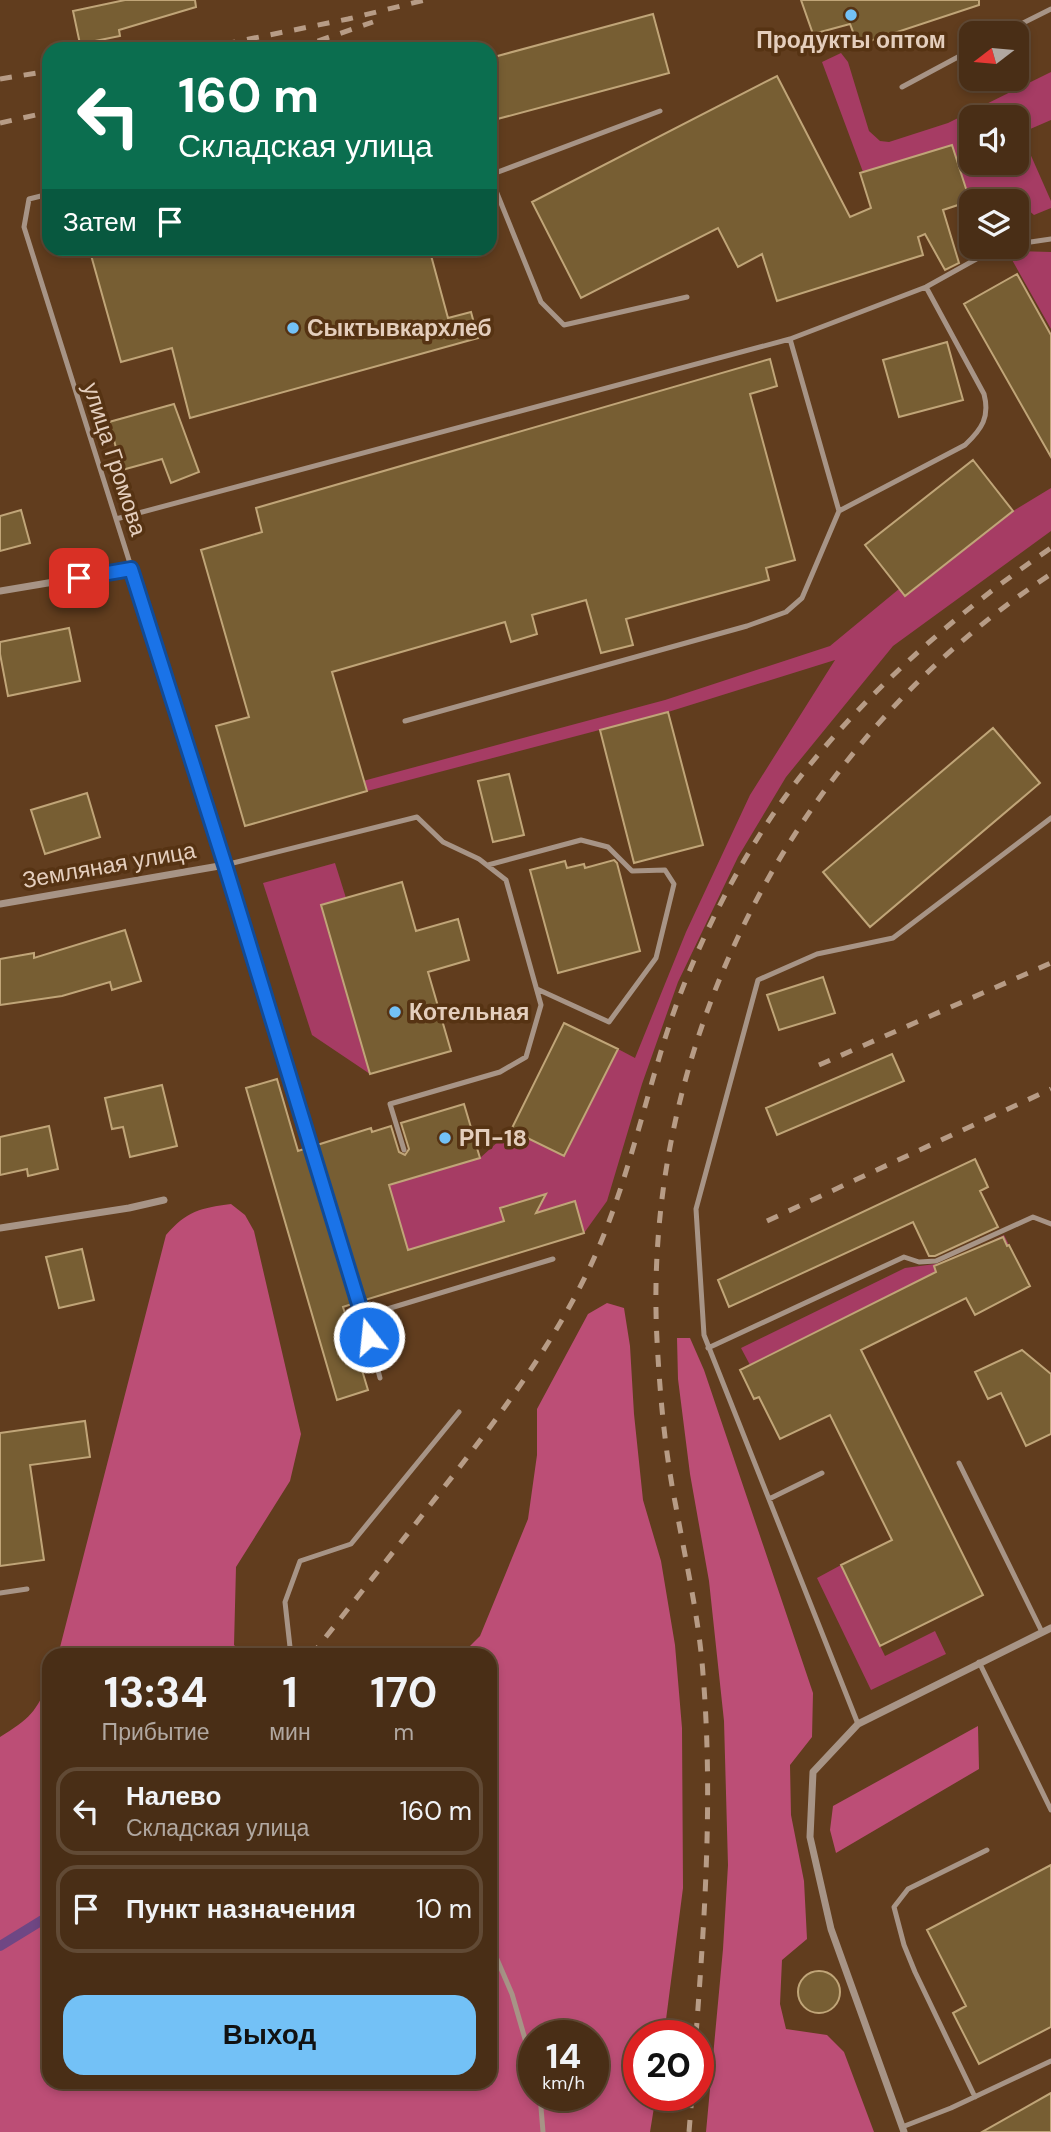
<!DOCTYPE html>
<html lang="ru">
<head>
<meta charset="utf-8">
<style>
  body { margin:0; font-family:"DM Sans",sans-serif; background:#50361f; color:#f1f3f6; height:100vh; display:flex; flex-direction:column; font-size:26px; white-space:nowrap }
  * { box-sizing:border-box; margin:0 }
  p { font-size:23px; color:#b1a8a1 }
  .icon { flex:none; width:38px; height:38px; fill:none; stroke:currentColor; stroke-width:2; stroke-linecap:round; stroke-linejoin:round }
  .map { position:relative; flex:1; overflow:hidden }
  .panel { position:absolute; left:42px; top:1648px; width:455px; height:441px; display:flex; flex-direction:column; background:#492e16; border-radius:21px; box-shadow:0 4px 10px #0003,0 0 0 2px #614a35 }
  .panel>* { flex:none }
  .top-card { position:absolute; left:42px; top:42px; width:455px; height:214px; border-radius:21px; box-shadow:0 4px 10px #0003,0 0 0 2px #614a35; background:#0b6e4f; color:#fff; overflow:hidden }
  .needle { width:46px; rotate:254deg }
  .fabs { position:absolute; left:959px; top:21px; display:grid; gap:14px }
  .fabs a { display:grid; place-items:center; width:70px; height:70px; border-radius:14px; background:#492e16; box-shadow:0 4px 10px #0003,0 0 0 2px #614a35; font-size:35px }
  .speed { position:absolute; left:518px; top:2020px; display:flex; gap:14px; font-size:35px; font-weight:700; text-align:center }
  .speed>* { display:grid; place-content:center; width:91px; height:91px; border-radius:50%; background:#492e16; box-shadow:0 4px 10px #0003,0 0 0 2px #614a35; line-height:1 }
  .speed small { font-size:18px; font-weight:400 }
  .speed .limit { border:10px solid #d22; background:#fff; color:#111 }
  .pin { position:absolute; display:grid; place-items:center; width:60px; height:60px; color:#fff; margin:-30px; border-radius:14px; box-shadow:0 4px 10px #0006 }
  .me { position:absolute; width:77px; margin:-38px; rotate:344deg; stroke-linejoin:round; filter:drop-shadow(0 0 5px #0008) }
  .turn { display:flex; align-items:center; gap:24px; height:147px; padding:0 21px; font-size:32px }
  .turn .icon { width:91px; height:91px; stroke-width:2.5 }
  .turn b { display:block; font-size:49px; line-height:60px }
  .then { display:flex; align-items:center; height:66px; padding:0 21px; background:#0003; gap:14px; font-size:26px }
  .eta { display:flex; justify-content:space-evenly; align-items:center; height:119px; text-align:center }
  .eta b { font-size:42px; font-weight:700; line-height:49px }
  .cta { display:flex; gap:14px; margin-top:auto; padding:14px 21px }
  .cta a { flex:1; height:80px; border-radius:21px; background:#73c1f6; color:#111; font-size:28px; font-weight:700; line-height:80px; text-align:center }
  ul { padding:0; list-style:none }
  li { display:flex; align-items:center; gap:21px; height:88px; margin:0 14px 10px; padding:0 7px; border:4px solid #614a35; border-radius:21px }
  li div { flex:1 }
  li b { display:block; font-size:26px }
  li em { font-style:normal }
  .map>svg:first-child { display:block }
</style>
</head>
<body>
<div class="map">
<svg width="1051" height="2132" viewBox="0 0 1051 2132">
  <rect width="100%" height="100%" fill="#613d1e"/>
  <path fill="#a63c64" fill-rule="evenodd" d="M 841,53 L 848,62 L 869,131 L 880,141 L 889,142 L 948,123 L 1051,72 L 1051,120 L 1021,133 L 1051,201 L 1051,208 L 1034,215 L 1021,204 L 1011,187 L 970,201 L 952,145 L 863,172 L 822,62 ZM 971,117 L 1017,117 L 1017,163 L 971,163 Z
    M 1016,251 L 1051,252 L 1051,329 L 1011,258 L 1011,254 Z
    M 1051,488 L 1051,531 L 893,646 L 786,777 L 738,857 L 678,982 L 642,1084 L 607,1201 L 584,1233 L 575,1202 L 538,1213 L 533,1198 L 500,1208 L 504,1221 L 408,1250 L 383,1167 L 480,1158 L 511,1130 L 565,1156 L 618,1049 L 635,1058 L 686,932 L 750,795 L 835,660 L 668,712 L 367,791 L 363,781 L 665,700 L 830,646 L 899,589 L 906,596 L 1013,511 Z
    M 335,863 L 346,898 L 321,905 L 370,1074 L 312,1035 L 263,883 Z
    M 1004,1235 L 1009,1245 L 953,1274 L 750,1365 L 741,1348 L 905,1268 L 950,1262 Z
    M 841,1565 L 885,1656 L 935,1631 L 946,1654 L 871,1690 L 817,1578 Z"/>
  <path fill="#bc4e76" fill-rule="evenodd" d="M 231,1204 L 245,1215 L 254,1231 L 301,1434 L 290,1481 L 236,1567 L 234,1645 L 244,1655 L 58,1655 L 166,1235 C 187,1211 200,1208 231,1204 Z
    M 607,1303 L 624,1308 L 630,1346 L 634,1414 L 643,1500 L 661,1561 L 675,1645 L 682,1728 L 683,1888 L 664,2035 L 639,2035 L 639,2095 L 656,2095 L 650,2132 L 0,2132 L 0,1737 C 29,1719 37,1712 49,1680 L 49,2082 L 490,2082 L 490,1656 L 461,1655 L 480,1636 L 528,1519 L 537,1455 L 537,1409 L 588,1314 ZM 534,2035 L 593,2035 L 593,2095 L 534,2095 Z
    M 677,1338 L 690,1338 L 704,1370 L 813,1693 L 812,1737 L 790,1765 L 791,1815 L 804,1881 L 807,1939 L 782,1960 L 780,2004 L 786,2029 L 827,2035 L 844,2052 L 874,2132 L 706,2132 L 723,1949 L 728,1865 L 724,1721 L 709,1581 L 690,1474 L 678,1379 Z
    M 978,1726 L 979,1769 L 836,1853 L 830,1830 L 833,1806 Z"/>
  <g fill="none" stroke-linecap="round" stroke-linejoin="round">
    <path stroke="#6f4784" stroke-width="10" d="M 0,1946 L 49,1916"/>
  </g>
  <path fill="#775e33" stroke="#c0a578" stroke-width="2" d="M 125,0 L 195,0 L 196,7 L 119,30 L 120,36 L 80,44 L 73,11 Z
    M 801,0 L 979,0 L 979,5 L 858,45 L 850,24 L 813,34 Z
    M 653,14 L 669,73 L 490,121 L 490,58 Z
    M 777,76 L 850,217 L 871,208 L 860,173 L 952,145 L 970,201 L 943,210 L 959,263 L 945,270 L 925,234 L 918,237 L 923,255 L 777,301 L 762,254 L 738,267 L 718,228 L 581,298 L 532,202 Z
    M 89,248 L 429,248 L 448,318 L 471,312 L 478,338 L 190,418 L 172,348 L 121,362 Z
    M 1017,274 L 1051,335 L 1051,457 L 964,304 Z
    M 947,342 L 963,400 L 899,417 L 883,360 Z
    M 770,359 L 777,386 L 750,394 L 795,560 L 766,568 L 769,580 L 626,619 L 633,645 L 601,653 L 586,600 L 532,615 L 537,634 L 511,642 L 505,622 L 332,672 L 367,791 L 245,826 L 216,726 L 249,717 L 201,550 L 262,532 L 256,508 Z
    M 174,404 L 199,472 L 171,483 L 162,459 L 122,470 L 109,422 Z
    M 973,460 L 1013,511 L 905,596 L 865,545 Z
    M 21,510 L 30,543 L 0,551 L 0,516 Z
    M 69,628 L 80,681 L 8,696 L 0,654 L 0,642 Z
    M 668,712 L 703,845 L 634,863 L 600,730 Z
    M 993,728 L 1040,783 L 870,927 L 823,872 Z
    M 509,774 L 524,835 L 493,842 L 478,781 Z
    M 87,793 L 100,837 L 45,854 L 31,810 Z
    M 614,860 L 617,863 L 640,951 L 558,973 L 530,870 L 565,861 L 567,868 L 584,864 L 585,868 Z
    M 402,882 L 416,931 L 458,919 L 469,960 L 428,972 L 451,1051 L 370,1074 L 321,905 Z
    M 125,930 L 141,981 L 112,990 L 110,982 L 62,996 L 0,1005 L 0,959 L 34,953 L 34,958 Z
    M 823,977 L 835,1013 L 779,1030 L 767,995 Z
    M 564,1023 L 618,1049 L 564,1156 L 511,1130 Z
    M 892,1054 L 904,1081 L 777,1135 L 766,1108 Z
    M 277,1079 L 298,1151 L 307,1148 L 355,1303 L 343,1307 L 368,1390 L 337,1400 L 246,1088 Z
    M 162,1085 L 177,1146 L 130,1157 L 123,1127 L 112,1129 L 105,1098 Z
    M 464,1104 L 480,1158 L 389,1185 L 408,1250 L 504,1221 L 500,1208 L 546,1194 L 536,1213 L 575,1201 L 584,1233 L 365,1300 L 317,1145 L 371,1128 L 372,1132 L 391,1126 L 399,1152 L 405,1155 L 409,1149 L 401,1123 Z
    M 49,1126 L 58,1169 L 28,1176 L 27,1169 L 0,1175 L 0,1137 Z
    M 975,1159 L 988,1187 L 980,1191 L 998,1227 L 935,1256 L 929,1256 L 913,1222 L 729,1307 L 718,1280 Z
    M 1003,1237 L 1007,1246 L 1009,1245 L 1030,1286 L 975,1315 L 966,1298 L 861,1350 L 983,1595 L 880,1646 L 841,1565 L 892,1540 L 830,1415 L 780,1439 L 759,1397 L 754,1399 L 740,1370 L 936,1272 L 934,1266 Z
    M 82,1249 L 94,1300 L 59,1308 L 46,1257 Z
    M 1022,1350 L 1051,1374 L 1051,1434 L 1026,1446 L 1001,1393 L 988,1399 L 975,1372 Z
    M 85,1421 L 90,1457 L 30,1465 L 44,1560 L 0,1566 L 0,1433 Z
    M 1051,1865 L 1051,2027 L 979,2064 L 953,2013 L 966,2006 L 927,1930 Z
    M798 1992a21 21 0 1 1 42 0a21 21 0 1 1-42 0Z
    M 1051,2093 L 1051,2132 L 982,2132 Z"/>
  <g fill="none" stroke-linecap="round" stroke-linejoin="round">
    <path stroke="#a79486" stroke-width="5" d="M 1003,33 L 1051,9
      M 902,87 L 971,50
      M 490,175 L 660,111
      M 490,176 L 541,302 L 564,325 L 687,297
      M 49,194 L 29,199 L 24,227 L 225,865 L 364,1316 L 380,1378
      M 1017,244 L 1051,239
      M 790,339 L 926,287 L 998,247
      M 839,511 L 965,445 C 982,429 990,417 984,394 L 926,287
      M 116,519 L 790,339 L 839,511 L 802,598 L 786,612 L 747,626 L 405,721
      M 225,865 L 417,817 L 443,842 L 479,859 L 506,880 L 541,1005 L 526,1057 L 500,1072 L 390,1104 L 404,1150
      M 488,865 L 581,840 L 608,847 L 632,871 L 665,870 L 674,884 L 656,958 L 609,1022 L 537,989
      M 364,1316 L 553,1259
      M 708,1348 L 904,1257 L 919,1262 L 936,1261 L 1033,1217 L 1051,1224
      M 959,1463 L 1042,1632
      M 769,1499 L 822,1473
      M 0,1593 L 27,1589
      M 291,1656 L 285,1602 L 300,1561 L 351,1544 L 459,1412
      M 979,1662 L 1051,1810
      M 858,1724 L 704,1335 L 696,1209 L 758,980 L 817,954 L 893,938 L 1051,818
      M 490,1943 L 512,1994 L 534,2070
      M 540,2095 L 543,2132
      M 975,2097 L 915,1972 L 904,1945 L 894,1907 L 908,1889 L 987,1850
      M 902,2127 L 951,2108 L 1051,2061"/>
    <path stroke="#a79486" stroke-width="7" d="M 0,591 L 131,569
      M 0,904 L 225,865
      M 0,1228 L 129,1208 L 164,1200
      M 904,2132 L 831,1929 L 810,1837 L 813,1772 L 858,1724 L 1051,1628"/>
    <path stroke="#b79c86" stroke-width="5" stroke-dasharray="12 12" stroke-linecap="butt" d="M 200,49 L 348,19 L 425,0
      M 295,49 L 373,22
      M 0,79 L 49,71
      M 0,123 L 49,112
      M 819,1065 L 1051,963
      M 767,1221 L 1051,1089
      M 311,1656 C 353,1602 396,1549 438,1495 C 494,1423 549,1352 589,1269 C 627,1189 644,1100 672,1017 C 701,933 749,841 804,772 C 873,686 960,610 1051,548
      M 696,2035 C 705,1914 713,1795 703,1674 C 699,1618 686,1563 676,1507 C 665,1452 660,1396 657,1340 C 641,1038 799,739 1051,574
      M 689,2132 L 692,2095"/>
  </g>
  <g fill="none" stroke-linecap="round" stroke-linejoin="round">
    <defs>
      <path id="route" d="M 79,578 L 131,569 L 225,865 L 369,1337"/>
    </defs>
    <use href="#route" stroke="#114b97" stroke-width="18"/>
    <use href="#route" stroke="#1a73e8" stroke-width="12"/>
  </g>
  <g fill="#73c1f6" stroke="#563313" stroke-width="2.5">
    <circle cx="851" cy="15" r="7"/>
    <circle cx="293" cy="328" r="7"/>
    <circle cx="395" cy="1012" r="7"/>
    <circle cx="445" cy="1138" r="7"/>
  </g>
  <g text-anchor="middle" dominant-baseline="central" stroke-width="7" stroke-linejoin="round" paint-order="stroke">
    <g font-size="23" font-weight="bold" fill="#e4cebd" stroke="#563313" text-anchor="start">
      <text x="851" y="40" text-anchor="middle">Продукты оптом</text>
      <text x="307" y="328">Сыктывкархлеб</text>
      <text x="409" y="1012">Котельная</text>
      <text x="459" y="1138">РП-18</text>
    </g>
    <g font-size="23" fill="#e4cebd" stroke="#563313">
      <text transform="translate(115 459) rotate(72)">улица Громова</text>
      <text transform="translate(109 865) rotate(-10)">Земляная улица</text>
    </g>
  </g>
</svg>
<div class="fabs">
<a><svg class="needle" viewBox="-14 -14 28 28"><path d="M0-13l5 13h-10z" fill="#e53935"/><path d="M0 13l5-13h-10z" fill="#b1a8a1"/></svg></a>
<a><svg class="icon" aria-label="sound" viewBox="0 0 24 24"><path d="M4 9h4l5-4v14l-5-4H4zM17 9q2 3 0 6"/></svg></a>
<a><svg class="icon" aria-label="layers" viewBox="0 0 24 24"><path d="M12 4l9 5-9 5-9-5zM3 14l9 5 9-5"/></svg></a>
</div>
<div class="speed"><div>14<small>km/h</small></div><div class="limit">20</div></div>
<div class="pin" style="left:79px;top:578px;background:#d93025"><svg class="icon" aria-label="arrive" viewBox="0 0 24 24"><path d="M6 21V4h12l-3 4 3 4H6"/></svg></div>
<svg class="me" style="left:369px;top:1337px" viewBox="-20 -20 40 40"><circle r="17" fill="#1a73e8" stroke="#fff" stroke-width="3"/><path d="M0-11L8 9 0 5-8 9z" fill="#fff"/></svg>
<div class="top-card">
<div class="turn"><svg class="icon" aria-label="left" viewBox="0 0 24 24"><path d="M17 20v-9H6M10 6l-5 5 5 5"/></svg><div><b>160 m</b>Складская улица</div></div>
<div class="then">Затем<svg class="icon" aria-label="arrive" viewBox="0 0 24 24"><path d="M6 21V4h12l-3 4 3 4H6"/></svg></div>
</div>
<section class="panel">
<div class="eta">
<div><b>13:34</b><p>Прибытие</p></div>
<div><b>1</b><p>мин</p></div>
<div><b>170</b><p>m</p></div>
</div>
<ul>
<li><svg class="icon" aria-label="left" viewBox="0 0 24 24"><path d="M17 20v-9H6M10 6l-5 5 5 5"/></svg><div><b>Налево</b><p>Складская улица</p></div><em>160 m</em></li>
<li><svg class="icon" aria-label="arrive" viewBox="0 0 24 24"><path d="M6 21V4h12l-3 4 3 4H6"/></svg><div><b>Пункт назначения</b></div><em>10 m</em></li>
</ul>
<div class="cta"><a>Выход</a></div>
</section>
</div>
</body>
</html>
